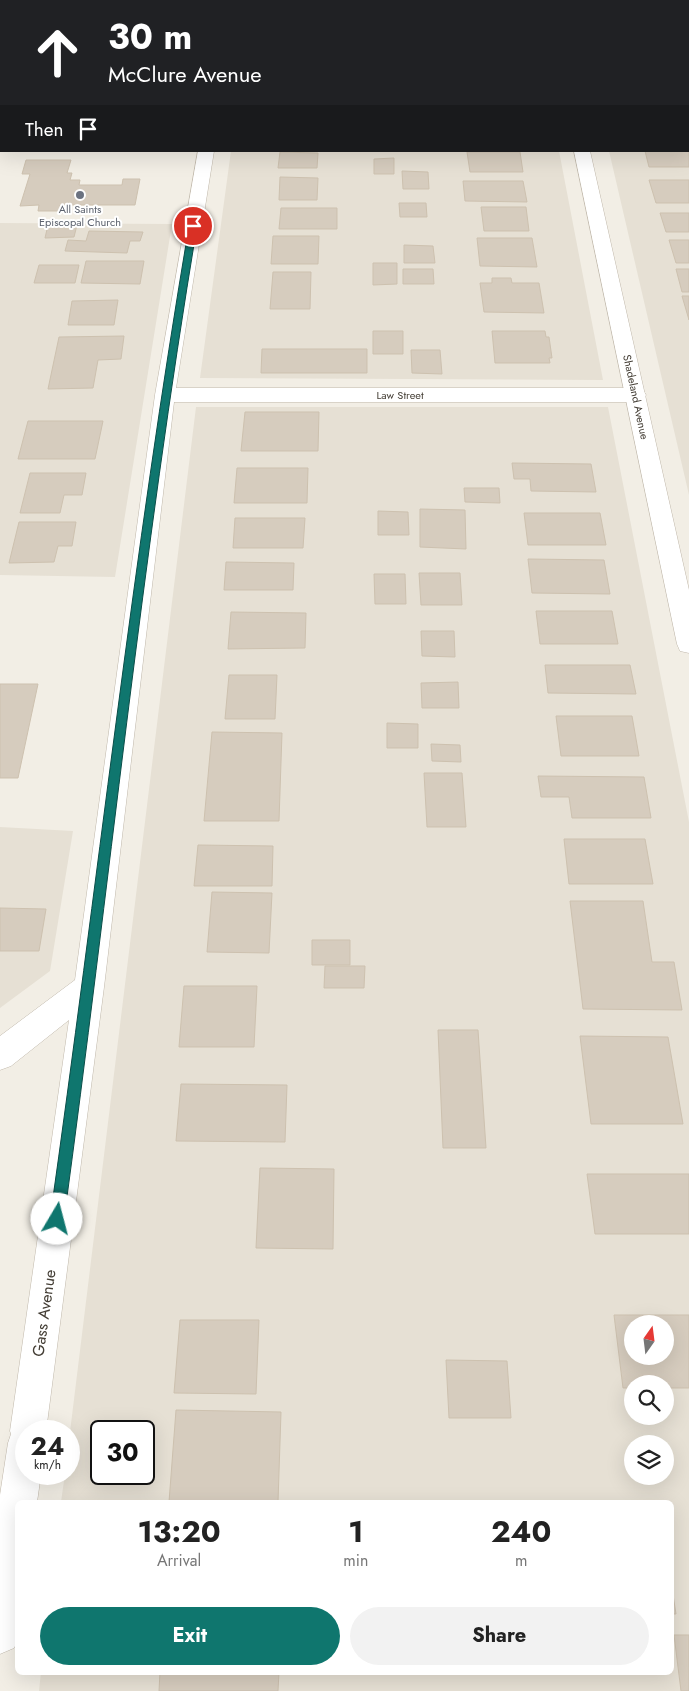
<!DOCTYPE html>
<html lang="en">
<head>
<meta charset="utf-8">
<style>
  body { margin:0; font-family:Jost,sans-serif; background:#f2f2f2; color:#222; height:100vh; display:flex; flex-direction:column; font-size:19px; white-space:nowrap }
  * { box-sizing:border-box; margin:0 }
  p { font-size:16px; color:#767676 }
  .icon { flex:none; width:28px; height:28px; fill:none; stroke:currentColor; stroke-width:2; stroke-linecap:round; stroke-linejoin:round }
  .map { position:relative; flex:1; overflow:hidden }
  .drawer { position:absolute; left:15px; top:1500px; width:659px; height:175px; display:flex; flex-direction:column; background:#fff; border-radius:8px; box-shadow:0 5px 20px #0002 }
  .drawer>* { flex:none }
  .top-card { position:absolute; left:0px; top:0px; width:690px; height:152px; box-shadow:0 5px 20px #0002; background:#202124; color:#fff; overflow:hidden }
  .needle { width:32px; rotate:14deg }
  .controls { position:absolute; left:624px; top:1315px; display:grid; gap:10px }
  .controls a { display:grid; place-items:center; width:50px; height:50px; border-radius:50%; background:#fff; box-shadow:0 5px 20px #0002; font-size:25px }
  .speed { position:absolute; left:15px; top:1420px; display:flex; gap:10px; font-size:25px; font-weight:700; text-align:center }
  .speed>* { display:grid; place-content:center; width:65px; height:65px; border-radius:50%; background:#fff; box-shadow:0 5px 20px #0002; line-height:1 }
  .speed small { font-size:12px; font-weight:400 }
  .speed .limit { border:2px solid #111; border-radius:8px; background:#fff; color:#111 }
  .pin { position:absolute; display:grid; place-items:center; width:42px; height:42px; color:#fff; margin:-21px; border:2px solid #fff; border-radius:50%; box-shadow:0 1px 5px #0007 }
  .me { position:absolute; width:55px; margin:-28px; rotate:8deg; stroke-linejoin:round; filter:drop-shadow(0 0 4px #0008) }
  .turn { display:flex; align-items:center; gap:18px; height:105px; padding:0 25px; font-size:22px }
  .turn .icon { width:65px; height:65px; stroke-width:2.5 }
  .turn b { display:block; font-size:35px; line-height:42px }
  .then { display:flex; align-items:center; height:48px; padding:0 25px; background:#0003; gap:10px; font-size:19px }
  .eta { display:flex; justify-content:space-evenly; align-items:center; height:85px; text-align:center }
  .eta b { font-size:30px; font-weight:700; line-height:35px }
  .button { display:flex; gap:10px; margin-top:auto; padding:10px 25px }
  .button a { flex:1; height:58px; border-radius:30px; background:#0f766e; color:#fff; font-size:20px; font-weight:700; line-height:58px; text-align:center }
  .button a+a { background:#f2f2f2; color:#222 }
  .map>svg:first-child { display:block }
</style>
</head>
<body>
<div class="map">
<svg width="689" height="1691" viewBox="0 0 689 1691">
  <rect width="100%" height="100%" fill="#f2eee5"/>
  <path fill="#e6e0d4" fill-rule="evenodd" d="M 0,0 L 505,0 L 505,1 L 1,1 L 0,85 Z
    M 689,92 L 689,495 L 609,151 L 689,151 Z
    M 231,151 L 559,151 L 603,380 L 200,378 Z
    M 0,223 L 172,224 L 115,577 L 0,575 Z
    M 196,407 L 608,407 L 689,822 L 689,1691 L 39,1691 L 41,1672 L 671,1672 L 671,1502 L 61,1502 L 65,1474 L 69,1474 L 69,1440 ZM 632,1324 L 665,1324 L 665,1356 L 632,1356 ZM 632,1384 L 665,1384 L 665,1416 L 632,1416 ZM 101,1431 L 144,1431 L 144,1474 L 101,1474 ZM 632,1444 L 665,1444 L 665,1476 L 632,1476 Z
    M 0,827 L 73,831 L 50,971 L 0,1008 Z"/>
  <path fill="#d6ccbe" stroke="#cdc1af" fill-rule="evenodd" d="M 432,0 L 478,0 L 478,1 L 432,1 Z
    M 689,142 L 689,167 L 649,167 L 645,151 L 689,151 Z
    M 280,152 L 318,153 L 317,168 L 278,168 Z
    M 467,152 L 520,152 L 523,172 L 470,172 Z
    M 394,158 L 394,174 L 374,174 L 374,159 Z
    M 26,160 L 71,160 L 67,173 L 72,173 L 70,180 L 80,180 L 79,185 L 122,185 L 123,179 L 140,179 L 135,205 L 60,205 L 59,211 L 38,211 L 39,205 L 20,206 L 30,174 L 22,174 Z
    M 402,171 L 428,172 L 429,189 L 403,189 Z
    M 280,177 L 318,178 L 317,200 L 279,200 Z
    M 649,180 L 689,180 L 689,203 L 656,203 Z
    M 463,181 L 523,181 L 527,202 L 465,201 Z
    M 399,203 L 426,203 L 427,217 L 400,217 Z
    M 481,207 L 526,207 L 529,231 L 484,231 Z
    M 281,208 L 337,208 L 337,229 L 279,229 Z
    M 660,213 L 689,213 L 689,232 L 666,232 Z
    M 48,225 L 77,225 L 74,237 L 45,238 Z
    M 89,231 L 143,232 L 140,241 L 130,241 L 127,253 L 65,251 L 68,240 L 86,241 Z
    M 273,236 L 319,236 L 318,264 L 271,264 Z
    M 477,238 L 532,238 L 537,267 L 480,266 Z
    M 669,240 L 689,240 L 689,263 L 676,263 Z
    M 404,245 L 433,246 L 435,263 L 404,263 Z
    M 86,261 L 144,261 L 140,284 L 81,283 Z
    M 373,263 L 397,263 L 397,284 L 373,285 Z
    M 39,265 L 79,265 L 75,283 L 34,283 Z
    M 403,269 L 433,269 L 434,284 L 403,284 Z
    M 676,269 L 689,269 L 689,292 L 682,292 Z
    M 273,272 L 311,272 L 310,309 L 270,309 Z
    M 492,278 L 511,278 L 512,283 L 539,283 L 544,313 L 484,312 L 480,283 L 492,283 Z
    M 682,296 L 689,296 L 689,320 Z
    M 118,300 L 114,325 L 68,325 L 72,301 Z
    M 373,331 L 403,331 L 403,354 L 373,354 Z
    M 492,331 L 545,331 L 546,337 L 549,337 L 552,358 L 549,358 L 550,363 L 495,363 Z
    M 124,336 L 121,359 L 98,360 L 93,388 L 48,389 L 59,337 Z
    M 262,349 L 367,349 L 367,373 L 261,373 Z
    M 411,350 L 440,350 L 442,374 L 412,373 Z
    M 245,412 L 319,412 L 318,451 L 241,451 Z
    M 28,421 L 103,421 L 95,459 L 18,459 Z
    M 512,463 L 591,464 L 596,492 L 531,491 L 530,479 L 514,479 Z
    M 237,468 L 308,468 L 307,503 L 234,503 Z
    M 30,473 L 86,473 L 82,495 L 64,495 L 60,513 L 20,513 Z
    M 464,488 L 499,488 L 500,503 L 465,502 Z
    M 420,509 L 465,510 L 466,549 L 420,547 Z
    M 378,511 L 408,512 L 409,535 L 378,535 Z
    M 524,513 L 600,513 L 606,545 L 528,545 Z
    M 235,518 L 305,518 L 303,548 L 233,548 Z
    M 19,522 L 76,522 L 72,546 L 58,546 L 54,562 L 9,563 Z
    M 528,559 L 604,560 L 610,594 L 532,593 Z
    M 226,562 L 294,563 L 293,590 L 224,590 Z
    M 419,573 L 460,573 L 462,605 L 421,605 Z
    M 374,574 L 405,574 L 406,604 L 375,604 Z
    M 536,611 L 612,611 L 618,644 L 540,644 Z
    M 231,612 L 306,613 L 305,648 L 228,649 Z
    M 421,631 L 454,631 L 455,657 L 422,656 Z
    M 545,665 L 630,665 L 636,694 L 548,693 Z
    M 229,675 L 277,675 L 275,719 L 225,719 Z
    M 458,682 L 459,708 L 422,708 L 421,683 Z
    M 0,684 L 38,684 L 18,778 L 0,778 Z
    M 556,716 L 632,716 L 639,756 L 561,756 Z
    M 387,723 L 418,724 L 418,748 L 387,748 Z
    M 212,732 L 282,733 L 279,821 L 204,821 Z
    M 431,744 L 460,745 L 461,762 L 432,761 Z
    M 424,773 L 462,773 L 466,827 L 427,827 Z
    M 538,776 L 644,777 L 651,818 L 572,818 L 569,797 L 541,797 Z
    M 564,839 L 645,839 L 653,884 L 569,884 Z
    M 198,845 L 273,846 L 272,886 L 194,886 Z
    M 212,892 L 272,893 L 269,953 L 207,952 Z
    M 570,901 L 643,901 L 652,962 L 674,962 L 682,1010 L 583,1009 Z
    M 0,908 L 46,909 L 39,951 L 0,951 Z
    M 312,940 L 350,940 L 350,965 L 312,965 Z
    M 325,966 L 365,966 L 364,988 L 324,988 Z
    M 184,986 L 257,986 L 254,1047 L 179,1047 Z
    M 438,1030 L 478,1030 L 486,1148 L 443,1148 Z
    M 580,1036 L 668,1037 L 683,1124 L 591,1124 Z
    M 181,1084 L 287,1085 L 285,1142 L 176,1141 Z
    M 260,1168 L 334,1169 L 333,1249 L 256,1248 Z
    M 587,1174 L 689,1174 L 689,1234 L 595,1234 Z
    M 614,1315 L 689,1315 L 689,1388 L 665,1388 L 665,1384 L 632,1384 L 632,1388 L 623,1388 ZM 632,1324 L 665,1324 L 665,1356 L 632,1356 Z
    M 180,1320 L 259,1320 L 256,1394 L 174,1393 Z
    M 446,1360 L 507,1361 L 511,1418 L 449,1418 Z
    M 176,1410 L 281,1412 L 278,1502 L 169,1502 Z
    M 671,1582 L 676,1614 L 671,1614 Z
    M 674,1635 L 689,1635 L 689,1691 L 681,1691 Z
    M 160,1672 L 279,1672 L 278,1691 L 159,1691 Z"/>
  <g fill="none" stroke-linecap="round" stroke-linejoin="round">
    <defs>
      <path id="minor" d="M 223,0 L 237,0 L 237,1 L 223,1 Z
        M 198,151 L 214,151 L 176,388 L 636,388 L 643,390 L 646,395 L 643,400 L 636,402 L 174,402 L 104,987 L 46,1431 L 26,1431 L 26,1474 L 41,1474 L 37,1502 L 18,1502 L 18,1640 L 14,1648 L 0,1654 L 0,1495 L 8,1443 L 11,1434 L 10,1431 L 69,1020 L 11,1066 L 0,1070 L 0,1036 L 75,980 L 155,395 Z"/>
      <path id="tertiary" d="M 520,0 L 534,0 L 534,1 L 520,1 Z
        M 654,0 L 669,0 L 670,1 L 655,1 Z
        M 0,93 L 1,93 L 1,103 L 0,103 Z
        M 574,151 L 590,151 L 689,590 L 689,653 L 680,651 L 677,644 Z"/>
    </defs>
    <use href="#minor" stroke="#c0b8ab" stroke-width="1"/>
    <use href="#tertiary" stroke="#c0b8ab" stroke-width="1"/>
    <use href="#minor" fill="#fff" fill-rule="evenodd"/>
    <use href="#tertiary" fill="#fff" fill-rule="evenodd"/>
  </g>
  <path fill="#0f766e" stroke="#0a4d48" d="M 193,224 L 197,226 C 142,556 109,888 64,1219 L 62,1224 L 57,1226 L 52,1224 L 50,1219 C 97,888 133,556 189,226 Z"/>
  <circle fill="#6b7280" stroke="#fff" stroke-width="2" cx="80" cy="195" r="5"/>
  <g text-anchor="middle" dominant-baseline="central" stroke-width="4" stroke-linejoin="round" paint-order="stroke">
    <g font-size="11" fill="#5b616d" stroke="#fff">
      <text x="80" y="209">All Saints<tspan x="80" dy="13">Episcopal Church</tspan></text>
    </g>
    <g font-size="11" fill="#443e35" stroke="#fff">
      <text x="400" y="395">Law Street</text>
      <text transform="translate(636 397) rotate(78)">Shadeland Avenue</text>
    </g>
    <g font-size="16" fill="#443e35" stroke="#fff">
      <text transform="translate(44 1313) rotate(-82)">Gass Avenue</text>
    </g>
  </g>
</svg>
<div class="controls">
<a><svg class="needle" viewBox="-14 -14 28 28"><path d="M0-13l5 13h-10z" fill="#e53935"/><path d="M0 13l5-13h-10z" fill="#767676"/></svg></a>
<a><svg class="icon" aria-label="search" viewBox="0 0 24 24"><circle cx="10" cy="10" r="6"/><path d="M15 15l6 6"/></svg></a>
<a><svg class="icon" aria-label="layers" viewBox="0 0 24 24"><path d="M12 4l9 5-9 5-9-5zM3 14l9 5 9-5"/></svg></a>
</div>
<div class="speed"><div>24<small>km/h</small></div><div class="limit">30</div></div>
<div class="pin" style="left:193px;top:226px;background:#d93025"><svg class="icon" aria-label="arrive" viewBox="0 0 24 24"><path d="M6 21V4h12l-3 4 3 4H6"/></svg></div>
<svg class="me" style="left:57px;top:1219px" viewBox="-20 -20 40 40"><circle r="19" fill="#fff"/><path d="M0-13L10 11 0 6-10 11z" fill="#0f766e"/></svg>
<div class="top-card">
<div class="turn"><svg class="icon" aria-label="ahead" viewBox="0 0 24 24"><path d="M12 20V5M6 11l6-6 6 6"/></svg><div><b>30 m</b>McClure Avenue</div></div>
<div class="then">Then<svg class="icon" aria-label="arrive" viewBox="0 0 24 24"><path d="M6 21V4h12l-3 4 3 4H6"/></svg></div>
</div>
<section class="drawer">
<div class="eta">
<div><b>13:20</b><p>Arrival</p></div>
<div><b>1</b><p>min</p></div>
<div><b>240</b><p>m</p></div>
</div>
<div class="button"><a>Exit</a><a>Share</a></div>
</section>
</div>
</body>
</html>
